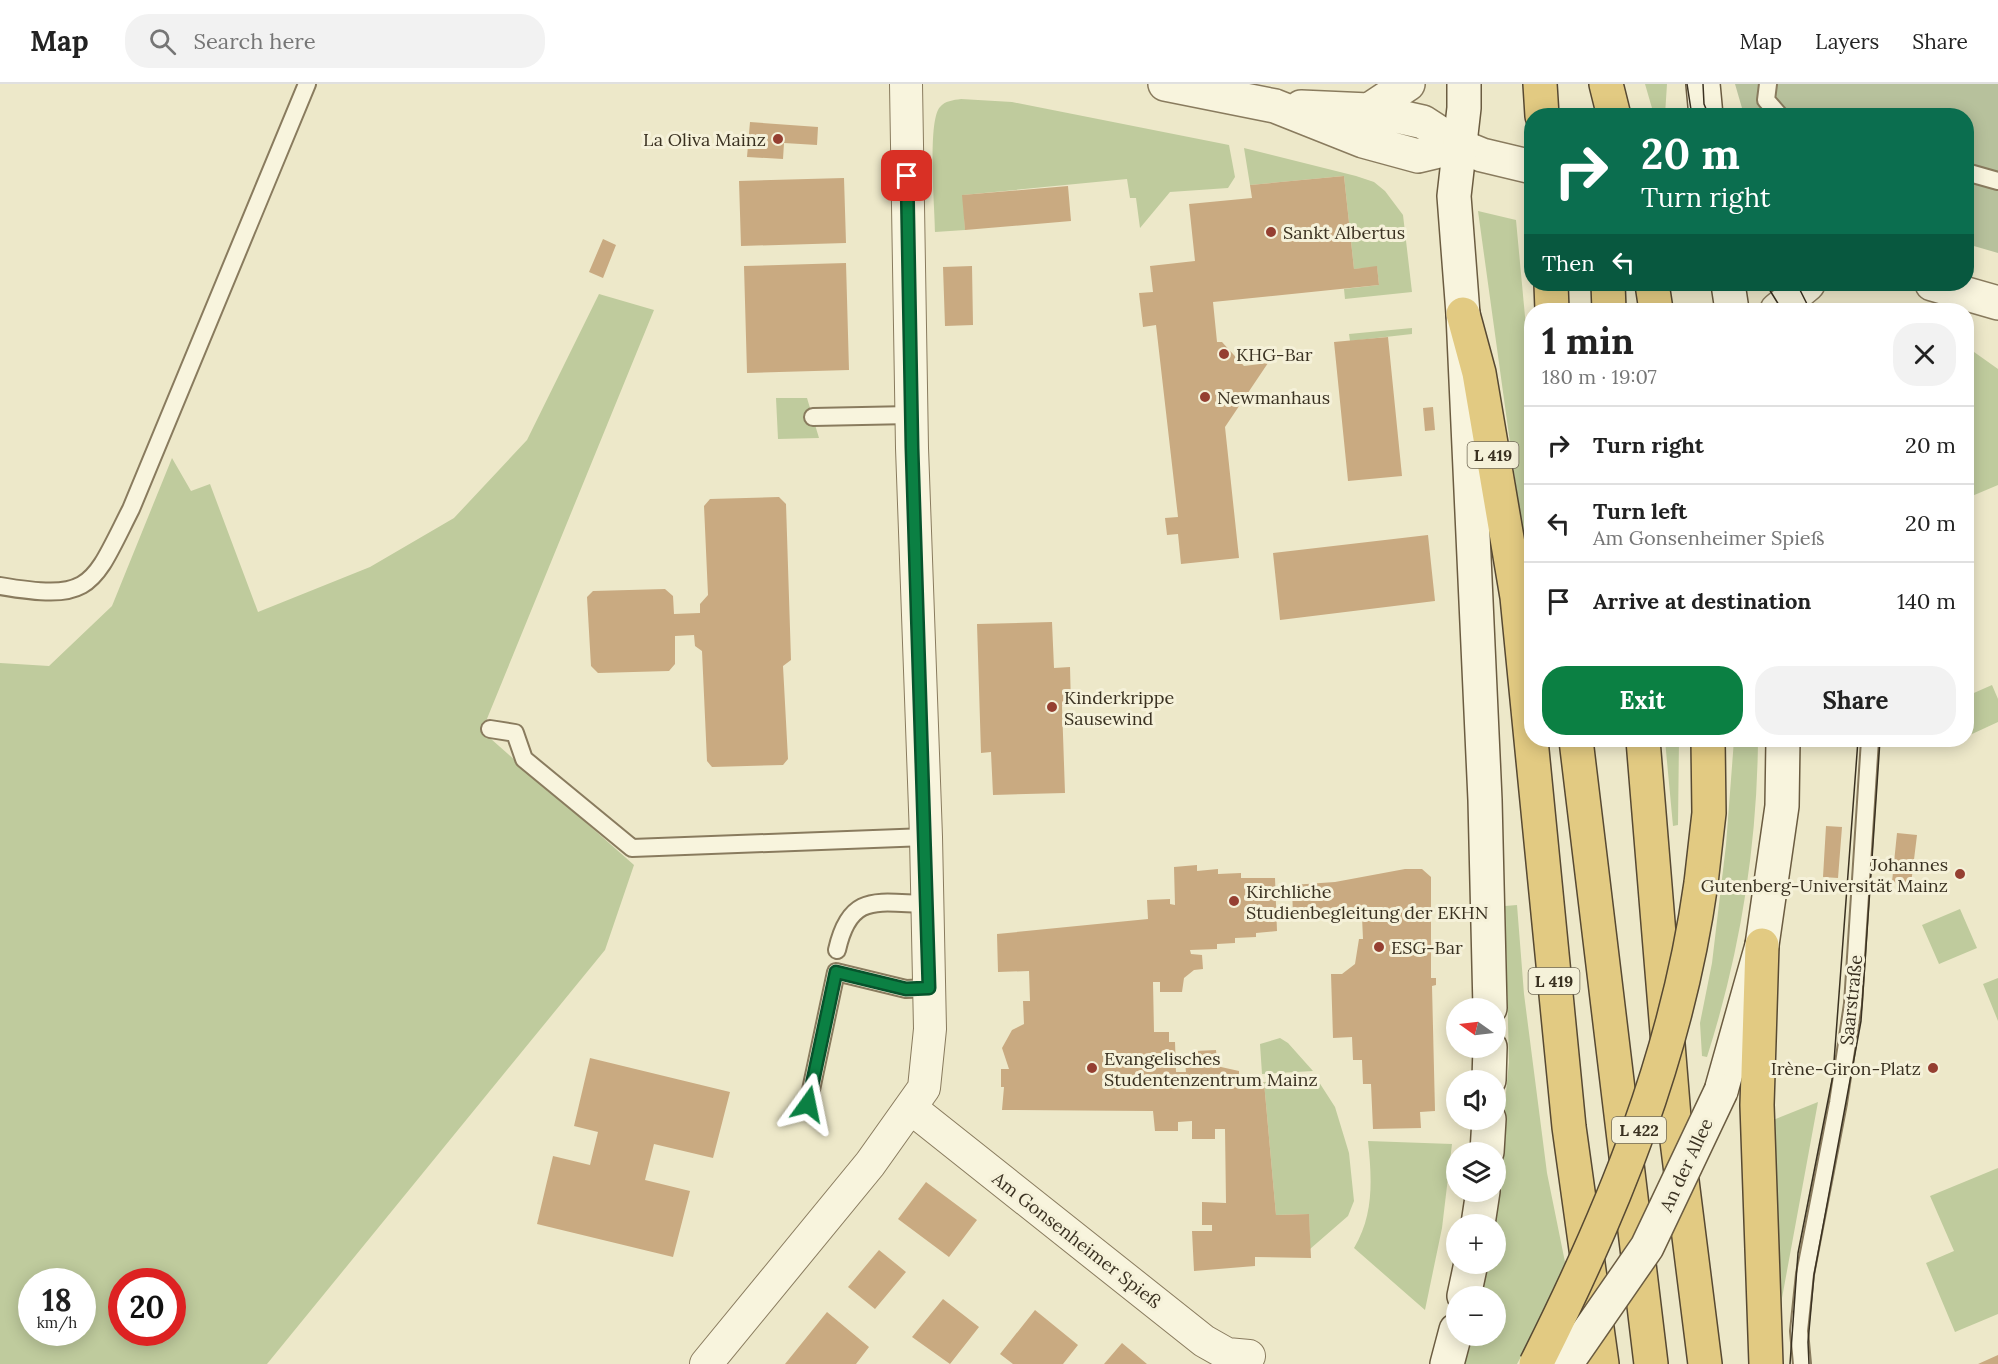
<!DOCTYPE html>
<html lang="en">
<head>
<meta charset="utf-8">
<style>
  body { margin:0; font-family:Lora,serif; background:#f2f2f2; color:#222; height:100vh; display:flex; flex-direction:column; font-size:22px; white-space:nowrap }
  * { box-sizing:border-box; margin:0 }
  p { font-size:20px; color:#767676 }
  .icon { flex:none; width:33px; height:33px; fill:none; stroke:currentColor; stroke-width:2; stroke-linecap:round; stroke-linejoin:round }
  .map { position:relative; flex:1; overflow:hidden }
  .panel { position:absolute; left:1524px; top:219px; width:450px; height:444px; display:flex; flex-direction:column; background:#fff; border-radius:24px; box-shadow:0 3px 15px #0003 }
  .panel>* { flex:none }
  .top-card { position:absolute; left:1524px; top:24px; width:450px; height:183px; border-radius:24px; box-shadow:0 3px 15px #0003; background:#0b6e4f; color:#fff; overflow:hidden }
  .needle { width:39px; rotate:284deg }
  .tools { position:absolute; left:1446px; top:914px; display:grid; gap:12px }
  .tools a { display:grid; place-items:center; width:60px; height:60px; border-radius:50%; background:#fff; box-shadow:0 3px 15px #0003; font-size:30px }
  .speed { position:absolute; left:18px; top:1184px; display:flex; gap:12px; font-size:30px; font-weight:700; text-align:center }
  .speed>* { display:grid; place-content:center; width:78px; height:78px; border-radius:50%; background:#fff; box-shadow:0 3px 15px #0003; line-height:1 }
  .speed small { font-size:15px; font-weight:400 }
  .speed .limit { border:9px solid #d22; background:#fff; color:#111 }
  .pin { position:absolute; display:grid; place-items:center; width:51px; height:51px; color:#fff; margin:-26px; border-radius:12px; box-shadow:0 3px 9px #0006 }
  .me { position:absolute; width:66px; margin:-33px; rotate:12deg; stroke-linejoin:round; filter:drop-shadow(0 0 4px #0008) }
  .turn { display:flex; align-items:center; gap:21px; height:126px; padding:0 18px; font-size:27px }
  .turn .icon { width:78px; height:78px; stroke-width:2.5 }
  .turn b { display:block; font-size:42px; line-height:51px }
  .then { display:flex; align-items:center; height:57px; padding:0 18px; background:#0003; gap:12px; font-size:22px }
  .round { display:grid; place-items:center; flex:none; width:63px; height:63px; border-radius:24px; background:#f2f2f2 }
  .summary { display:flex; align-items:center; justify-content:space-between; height:102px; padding:0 18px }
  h1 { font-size:36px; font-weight:700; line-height:45px }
  .action { display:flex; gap:12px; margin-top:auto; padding:12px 18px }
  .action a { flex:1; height:69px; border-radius:24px; background:#0b8043; color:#fff; font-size:24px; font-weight:700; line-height:69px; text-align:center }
  .action a+a { background:#f2f2f2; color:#222 }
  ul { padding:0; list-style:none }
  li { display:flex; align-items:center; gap:18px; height:78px; padding:0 18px; border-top:2px solid #e0e0e0 }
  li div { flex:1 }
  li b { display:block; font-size:22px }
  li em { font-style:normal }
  header { display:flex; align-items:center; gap:36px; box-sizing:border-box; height:84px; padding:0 30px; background:#fff; border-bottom:2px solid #e0e0e0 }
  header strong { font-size:28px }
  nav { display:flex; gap:33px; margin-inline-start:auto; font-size:21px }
  .search { width:420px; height:54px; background:#f2f2f2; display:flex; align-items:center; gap:15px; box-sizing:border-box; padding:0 21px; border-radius:24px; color:#767676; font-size:22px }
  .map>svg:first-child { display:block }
</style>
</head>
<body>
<header>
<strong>Map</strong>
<div class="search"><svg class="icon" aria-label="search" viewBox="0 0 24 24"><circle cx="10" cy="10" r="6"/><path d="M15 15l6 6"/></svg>Search here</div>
<nav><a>Map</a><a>Layers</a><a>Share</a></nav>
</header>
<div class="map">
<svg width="1998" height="1280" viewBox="0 0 1998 1280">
  <rect width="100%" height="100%" fill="#ede8c9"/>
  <path fill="#bfcb9d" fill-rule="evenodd" d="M 1645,0 L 1667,0 L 1665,31 L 1654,31 Z
    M 961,15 L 1012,18 L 1229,61 L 1235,93 L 1228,104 L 1170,108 L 1140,144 L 1136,114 L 1130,114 L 1127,95 L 963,111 L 965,146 L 935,148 C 935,126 927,37 940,23 C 945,17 953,16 961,15 Z
    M 1244,64 L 1356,92 L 1374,98 L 1385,107 L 1403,131 L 1412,208 L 1345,215 L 1344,205 L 1379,201 L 1377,183 L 1354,185 L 1344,92 L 1250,101 Z
    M 1478,127 L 1516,136 L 1527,254 L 1531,340 L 1532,483 L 1528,489 Z
    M 599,210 L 654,226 L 482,647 L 634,781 L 605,866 L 267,1280 L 0,1280 L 0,579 L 49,582 L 112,522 L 172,374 L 191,407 L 210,400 L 258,528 L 370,483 L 454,434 L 527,356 ZM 32,1197 L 82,1197 L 82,1248 L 32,1248 ZM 122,1197 L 172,1197 L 172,1248 L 122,1248 Z
    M 1412,244 L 1412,250 L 1350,257 L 1349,250 Z
    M 1967,263 L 1998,285 L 1998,401 L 1972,412 L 1966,400 Z
    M 776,314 L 807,314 L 819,354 L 778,355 Z
    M 1992,601 L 1998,615 L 1998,638 L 1972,650 L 1967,638 L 1967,612 Z
    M 1665,656 L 1679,656 L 1678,741 L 1673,742 Z
    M 1734,656 L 1758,656 C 1757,764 1740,869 1707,973 L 1702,972 L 1700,939 L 1712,879 L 1726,761 Z
    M 1517,821 L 1524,910 L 1547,1089 L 1567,1188 L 1517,1280 L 1464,1280 L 1474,1251 L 1496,1251 L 1496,1212 L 1482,1212 L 1488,1179 L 1496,1179 L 1496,1140 L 1493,1140 L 1509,978 L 1505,822 Z
    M 1960,825 L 1977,864 L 1939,880 L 1922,841 Z
    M 1998,894 L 1998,937 L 1983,900 Z
    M 1280,954 L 1288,959 L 1313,987 L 1262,990 L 1260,960 Z
    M 1317,995 L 1335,1023 L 1349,1069 L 1354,1117 L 1348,1132 L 1310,1165 L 1309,1130 L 1276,1131 L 1264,998 Z
    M 1818,1018 L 1782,1214 L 1778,1280 L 1768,1038 Z
    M 1368,1057 L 1452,1060 L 1442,1144 L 1425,1226 L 1354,1164 C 1374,1131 1372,1095 1368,1057 Z
    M 1998,1084 L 1998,1230 L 1955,1248 L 1926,1179 L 1954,1167 L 1930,1112 Z"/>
  <path fill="#b7c19c" d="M 1735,0 L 1998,0 L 1998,169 L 1967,160 L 1966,32 L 1744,31 Z"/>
  <path fill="#c9aa81" d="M 750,38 L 818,43 L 817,61 L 784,59 L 783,75 L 747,73 Z
    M 1344,92 L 1354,185 L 1377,182 L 1379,201 L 1213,218 L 1217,258 L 1222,258 L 1244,282 L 1268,279 L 1225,343 L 1239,474 L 1181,480 L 1178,450 L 1167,451 L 1165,434 L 1178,433 L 1156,241 L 1143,243 L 1139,209 L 1153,208 L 1150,182 L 1195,177 L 1189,120 L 1252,114 L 1250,101 Z
    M 844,94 L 846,159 L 741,162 L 739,97 Z
    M 1068,102 L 1071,137 L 965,146 L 962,111 Z
    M 603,155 L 616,161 L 603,194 L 589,188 Z
    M 846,179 L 849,286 L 747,289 L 744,182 Z
    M 972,182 L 973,241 L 945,242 L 943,183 Z
    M 1388,253 L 1402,392 L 1348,397 L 1334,258 Z
    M 1433,323 L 1435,346 L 1425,347 L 1423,324 Z
    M 779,413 L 786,420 L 791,576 L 783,582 L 788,675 L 783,681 L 712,683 L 707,677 L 702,567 L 695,562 L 694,551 L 675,552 L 675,580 L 669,587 L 598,589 L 591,582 L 587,513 L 593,507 L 665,505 L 673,512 L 674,530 L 700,529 L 700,520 L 708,511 L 704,422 L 710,415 Z
    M 1428,451 L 1435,517 L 1280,536 L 1273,469 Z
    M 1052,538 L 1054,584 L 1070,583 L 1071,622 L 1062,622 L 1065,709 L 993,711 L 991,668 L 981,669 L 977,540 Z
    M 1826,742 L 1842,743 L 1838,794 L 1823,793 Z
    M 1897,749 L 1917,751 L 1911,800 L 1892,798 Z
    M 1197,781 L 1197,787 L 1218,785 L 1218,790 L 1241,789 L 1241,794 L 1275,794 L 1277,847 L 1256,849 L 1256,853 L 1235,854 L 1235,859 L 1217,860 L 1217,865 L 1190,866 L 1191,870 L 1202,871 L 1203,885 L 1194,886 L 1184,894 L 1182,908 L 1160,908 L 1160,898 L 1153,898 L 1154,948 L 1169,948 L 1169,958 L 1175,958 L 1176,988 L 1186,988 L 1185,978 L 1195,978 L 1195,967 L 1216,966 L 1217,978 L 1221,983 L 1239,987 L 1239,998 L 1264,998 L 1276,1131 L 1309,1130 L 1311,1174 L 1255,1173 L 1255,1182 L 1194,1187 L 1192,1147 L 1212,1147 L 1212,1141 L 1202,1141 L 1202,1118 L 1226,1119 L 1225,1045 L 1215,1045 L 1215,1055 L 1192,1055 L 1192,1037 L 1178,1038 L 1178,1047 L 1155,1047 L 1153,1027 L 1002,1026 L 1004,1003 L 1001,1003 L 1001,985 L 1009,985 L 1002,964 L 1012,946 L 1024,940 L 1023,917 L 1030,917 L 1029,887 L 998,888 L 997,850 L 1148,835 L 1147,816 L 1170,815 L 1170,820 L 1175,821 L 1174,783 Z
    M 1405,785 L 1422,785 L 1431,793 L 1431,894 L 1436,894 L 1436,901 L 1432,902 L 1435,1027 L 1420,1028 L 1421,1044 L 1373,1045 L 1371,1000 L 1363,1000 L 1362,976 L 1353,976 L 1352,953 L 1333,954 L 1331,890 L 1342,890 L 1355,880 L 1359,855 L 1363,855 L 1362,833 L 1293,834 L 1292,801 L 1335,798 Z
    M 590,974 L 730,1008 L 713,1074 L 654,1060 L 645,1096 L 690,1107 L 673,1173 L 537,1140 L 553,1072 L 590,1081 L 598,1048 L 574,1042 Z
    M 926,1098 L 977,1136 L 949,1173 L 898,1135 Z
    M 879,1166 L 906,1188 L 875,1225 L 848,1203 Z
    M 943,1215 L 979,1243 L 950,1280 L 912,1253 Z
    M 1035,1226 L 1078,1261 L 1063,1280 L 1013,1280 L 1000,1270 Z
    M 827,1228 L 869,1263 L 856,1280 L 785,1280 Z
    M 1122,1259 L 1147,1280 L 1104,1280 Z
    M 1998,1271 L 1998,1280 L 1978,1280 Z"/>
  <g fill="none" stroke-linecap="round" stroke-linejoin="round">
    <defs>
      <path id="service" d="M 1768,0 L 1766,16 L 1780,32
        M 1966,88 L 1998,97
        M 813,333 L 911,331
        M 0,502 C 93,518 92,502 131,425 L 307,0
        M 490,645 L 515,649 L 524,675 L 632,764 L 926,753
        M 837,866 C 850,808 877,819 927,820
        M 808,1020 L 836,888 L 906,905 L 929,904
        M 1802,1280 L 1799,1247 L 1805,1190 L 1838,1019 L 1853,920 L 1870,656"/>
      <path id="minor" d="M 912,1025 L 1204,1257 L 1227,1270 L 1249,1272
        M 706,1280 L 870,1080 L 924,1004 L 930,945 L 926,753 L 912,364 L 906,0"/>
      <path id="tertiary" d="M 1165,0 L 1275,22 L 1363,57 L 1418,72 L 1460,62
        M 1301,23 L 1369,26 L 1423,38 L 1460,62 L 1482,71 L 1532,83
        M 1369,26 L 1408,0
        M 1932,200 L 1998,219
        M 1777,226 L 1808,200"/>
      <path id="secondary" d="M 1464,0 L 1464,24 L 1454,112 L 1463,230 L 1485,716 L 1490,924
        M 1703,0 L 1706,32
        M 1728,200 L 1732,226
        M 1489,996 L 1490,963
        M 1721,1007 L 1762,861 L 1782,722 L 1783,656
        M 1487,1068 L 1489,1035
        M 1478,1140 L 1483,1107
        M 1464,1212 L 1471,1179
        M 1447,1280 L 1456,1246"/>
      <path id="trunk" d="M 1540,0 L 1542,32
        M 1606,0 L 1614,32
        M 1551,200 L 1552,226
        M 1608,200 L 1609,226
        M 1652,200 L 1656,226
        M 1463,230 L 1479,289 L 1517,513 L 1569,1043 L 1602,1280
        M 1576,656 L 1651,1280
        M 1643,656 L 1674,1033 L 1705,1280
        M 1701,799 L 1709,729 L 1708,656
        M 1762,861 L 1757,1021 L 1766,1280"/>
    </defs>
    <use href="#service" stroke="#897b5e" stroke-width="20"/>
    <use href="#minor" stroke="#897b5e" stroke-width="34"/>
    <use href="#tertiary" stroke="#897b5e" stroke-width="36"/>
    <use href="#secondary" stroke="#6b5c41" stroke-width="36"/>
    <use href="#trunk" stroke="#574932" stroke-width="36"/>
    <use href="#service" stroke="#f8f4dd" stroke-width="16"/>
    <use href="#minor" stroke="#f8f4dd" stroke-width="32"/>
    <use href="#tertiary" stroke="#f8f4dd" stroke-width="33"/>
    <use href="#secondary" stroke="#f8f4dd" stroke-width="33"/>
    <use href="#trunk" stroke="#e2ca82" stroke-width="33"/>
    <path stroke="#3a3121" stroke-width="1.5" d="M 1687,0 L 1692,32
      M 1703,0 L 1704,20 L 1709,32
      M 1766,200 L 1782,226
      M 1797,200 L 1810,226
      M 1790,1280 L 1798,1169 L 1833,991 L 1858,656
      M 1809,1280 L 1808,1258 L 1814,1191 L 1861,937 L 1880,656"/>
    <defs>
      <path id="secondary-bridge" d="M 1568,1277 L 1647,1163 L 1721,1007"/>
      <path id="trunk-bridge" d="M 1536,1280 C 1614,1125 1677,971 1701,799"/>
    </defs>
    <use href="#secondary-bridge" stroke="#6b5c41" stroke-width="36" stroke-linecap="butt"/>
    <use href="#trunk-bridge" stroke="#574932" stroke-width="36" stroke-linecap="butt"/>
    <use href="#secondary-bridge" stroke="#f8f4dd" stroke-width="33"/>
    <use href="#trunk-bridge" stroke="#e2ca82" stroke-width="33"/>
  </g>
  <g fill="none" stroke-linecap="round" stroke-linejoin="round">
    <defs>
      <path id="route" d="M 808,1020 L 836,888 L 906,905 L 929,904 L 912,364 L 907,92"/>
    </defs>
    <use href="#route" stroke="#07532c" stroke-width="15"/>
    <use href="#route" stroke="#0b8043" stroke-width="10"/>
  </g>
  <g fill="#953f31" stroke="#f5f1d9" stroke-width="2">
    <circle cx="778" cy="55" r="6"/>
    <circle cx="1271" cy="148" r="6"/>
    <circle cx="1224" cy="270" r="6"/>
    <circle cx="1205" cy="313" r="6"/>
    <circle cx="1052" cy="623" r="6"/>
    <circle cx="1960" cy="790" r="6"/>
    <circle cx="1234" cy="817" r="6"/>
    <circle cx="1379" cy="863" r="6"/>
    <circle cx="1092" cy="984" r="6"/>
    <circle cx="1933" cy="984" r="6"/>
  </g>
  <g text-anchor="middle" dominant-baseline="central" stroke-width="6" stroke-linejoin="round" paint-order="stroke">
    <g fill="#f5f1d9" stroke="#726b58" stroke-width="1.5">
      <rect x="1467.5" y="358" width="51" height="26" rx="4.5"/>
      <rect x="1528.5" y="884" width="51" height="26" rx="4.5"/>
      <rect x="1612" y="1033" width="54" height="26" rx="4.5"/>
    </g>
    <g font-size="16" font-weight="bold" fill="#3a3121">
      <text x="1493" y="371">L 419</text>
      <text x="1554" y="897">L 419</text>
      <text x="1639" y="1046">L 422</text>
    </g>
    <g font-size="18" fill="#3a3121" stroke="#f5f1d9" text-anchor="start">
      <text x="766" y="55" text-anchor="end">La Oliva Mainz</text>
      <text x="1283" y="148">Sankt Albertus</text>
      <text x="1236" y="270">KHG-Bar</text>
      <text x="1217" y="313">Newmanhaus</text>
      <text x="1064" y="613">Kinderkrippe<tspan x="1064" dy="21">Sausewind</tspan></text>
      <text x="1948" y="780" text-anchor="end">Johannes<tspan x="1948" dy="21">Gutenberg-Universität Mainz</tspan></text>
      <text x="1246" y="807">Kirchliche<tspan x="1246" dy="21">Studienbegleitung der EKHN</tspan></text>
      <text x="1391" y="863">ESG-Bar</text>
      <text x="1104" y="974">Evangelisches<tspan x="1104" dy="21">Studentenzentrum Mainz</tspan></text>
      <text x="1921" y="984" text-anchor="end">Irène-Giron-Platz</text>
    </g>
    <g font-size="18" fill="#3a3121" stroke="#f5f1d9">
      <text transform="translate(1851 916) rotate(-84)">Saarstraße</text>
      <text transform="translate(1686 1081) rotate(-65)">An der Allee</text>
      <text transform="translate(1077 1156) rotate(38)">Am Gonsenheimer Spieß</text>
    </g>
  </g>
</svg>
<div class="tools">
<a><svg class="needle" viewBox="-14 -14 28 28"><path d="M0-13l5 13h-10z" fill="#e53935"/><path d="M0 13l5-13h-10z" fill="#767676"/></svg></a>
<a><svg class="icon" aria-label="sound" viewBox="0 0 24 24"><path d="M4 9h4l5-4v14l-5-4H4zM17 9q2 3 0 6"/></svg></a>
<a><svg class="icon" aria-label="layers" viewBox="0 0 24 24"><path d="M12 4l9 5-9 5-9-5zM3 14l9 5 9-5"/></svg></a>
<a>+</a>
<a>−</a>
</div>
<div class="speed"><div>18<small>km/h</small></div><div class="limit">20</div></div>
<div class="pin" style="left:907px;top:92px;background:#d93025"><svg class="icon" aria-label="arrive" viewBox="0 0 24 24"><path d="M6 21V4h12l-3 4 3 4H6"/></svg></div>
<svg class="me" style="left:808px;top:1020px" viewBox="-20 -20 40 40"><path d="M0-17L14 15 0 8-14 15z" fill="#0b8043" stroke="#fff" stroke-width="4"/></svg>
<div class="top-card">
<div class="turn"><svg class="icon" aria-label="right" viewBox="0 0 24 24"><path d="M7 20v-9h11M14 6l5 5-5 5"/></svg><div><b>20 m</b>Turn right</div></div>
<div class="then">Then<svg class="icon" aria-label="left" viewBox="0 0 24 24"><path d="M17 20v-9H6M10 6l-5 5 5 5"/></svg></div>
</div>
<section class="panel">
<div class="summary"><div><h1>1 min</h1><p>180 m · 19:07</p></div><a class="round"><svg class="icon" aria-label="close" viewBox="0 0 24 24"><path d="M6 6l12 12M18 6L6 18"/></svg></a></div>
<ul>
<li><svg class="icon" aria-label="right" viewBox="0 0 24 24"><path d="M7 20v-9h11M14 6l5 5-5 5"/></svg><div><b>Turn right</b></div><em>20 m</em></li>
<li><svg class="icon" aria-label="left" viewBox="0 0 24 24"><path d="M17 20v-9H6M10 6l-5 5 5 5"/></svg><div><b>Turn left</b><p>Am Gonsenheimer Spieß</p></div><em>20 m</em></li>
<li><svg class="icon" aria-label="arrive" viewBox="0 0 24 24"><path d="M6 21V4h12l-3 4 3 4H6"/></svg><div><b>Arrive at destination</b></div><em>140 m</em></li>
</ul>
<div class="action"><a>Exit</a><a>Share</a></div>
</section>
</div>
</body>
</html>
